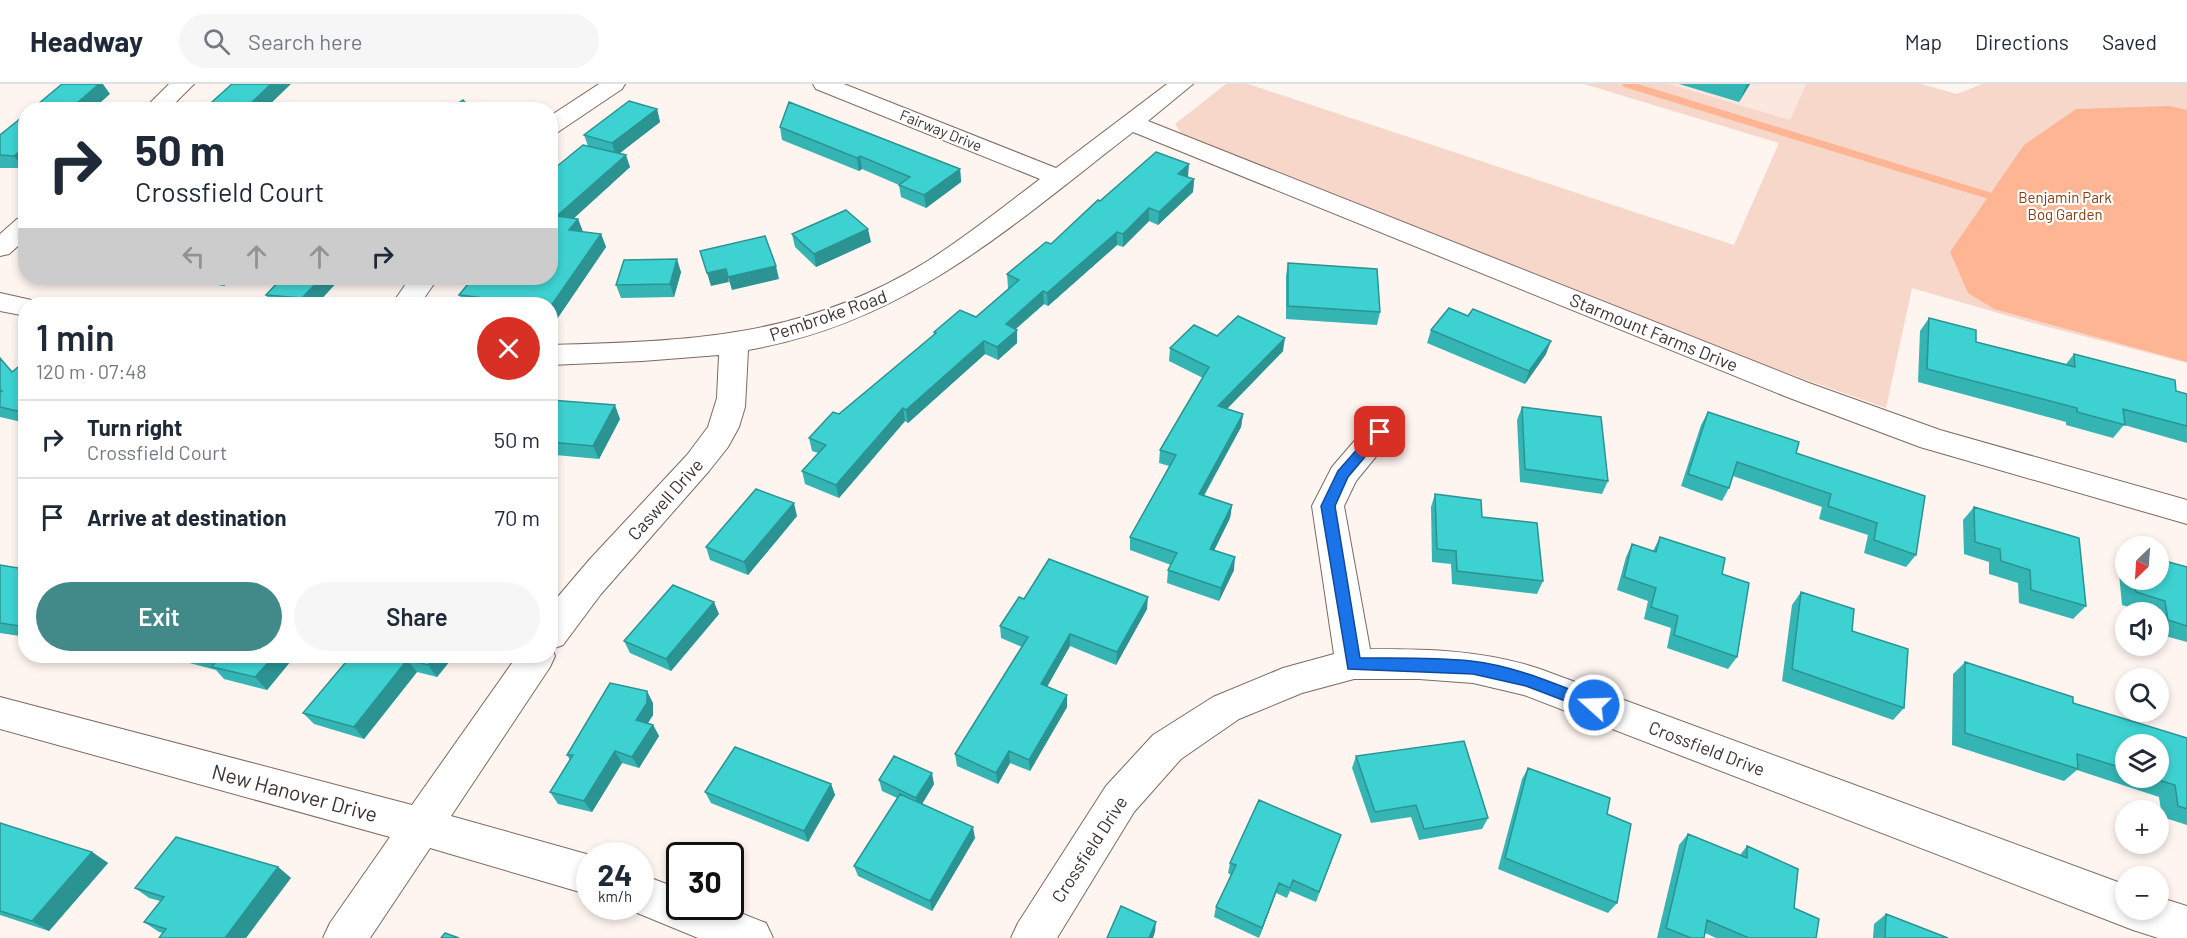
<!DOCTYPE html>
<html lang="en">
<head>
<meta charset="utf-8">
<style>
  body { margin:0; font-family:Barlow,sans-serif; background:#f6f6f7; color:#1f2937; height:100vh; display:flex; flex-direction:column; font-size:22px; white-space:nowrap }
  * { box-sizing:border-box; margin:0 }
  p { font-size:20px; color:#747a83 }
  .icon { flex:none; width:33px; height:33px; fill:none; stroke:currentColor; stroke-width:2; stroke-linecap:round; stroke-linejoin:round }
  .map { position:relative; flex:1; overflow:hidden }
  .panel { position:absolute; left:18px; top:213px; width:540px; height:366px; display:flex; flex-direction:column; background:#fff; border-radius:24px; box-shadow:0 3px 9px #0003 }
  .panel>* { flex:none }
  .banner { position:absolute; left:18px; top:18px; width:540px; height:183px; border-radius:24px; box-shadow:0 3px 9px #0003; background:#fff; color:#1f2937; overflow:hidden }
  .needle { width:39px; rotate:205deg }
  .controls { position:absolute; left:2115px; top:452px; display:grid; gap:12px }
  .controls a { display:grid; place-items:center; width:54px; height:54px; border-radius:50%; background:#fff; box-shadow:0 3px 9px #0003; font-size:30px }
  .speed { position:absolute; left:576px; top:758px; display:flex; gap:12px; font-size:30px; font-weight:700; text-align:center }
  .speed>* { display:grid; place-content:center; width:78px; height:78px; border-radius:50%; background:#fff; box-shadow:0 3px 9px #0003; line-height:1 }
  .speed small { font-size:15px; font-weight:400 }
  .speed .limit { border:3px solid #111; border-radius:9px; background:#fff; color:#111 }
  .pin { position:absolute; display:grid; place-items:center; width:51px; height:51px; color:#fff; margin:-26px; border-radius:12px; box-shadow:0 3px 9px #0006 }
  .me { position:absolute; width:66px; margin:-33px; rotate:290deg; stroke-linejoin:round; filter:drop-shadow(0 0 4px #0008) }
  .turn { display:flex; align-items:center; gap:21px; height:126px; padding:0 18px; font-size:27px }
  .turn .icon { width:78px; height:78px; stroke-width:2.5 }
  .turn b { display:block; font-size:42px; line-height:51px }
  .lanes { display:flex; align-items:center; height:57px; padding:0 18px; background:#0003; justify-content:center; gap:30px; direction:ltr }
  .lanes .off { opacity:.35 }
  .round { display:grid; place-items:center; flex:none; width:63px; height:63px; border-radius:32px; background:#f6f6f7 }
  .overview { display:flex; align-items:center; justify-content:space-between; height:102px; padding:0 18px }
  h1 { font-size:36px; font-weight:600; line-height:45px }
  .cta { display:flex; gap:12px; margin-top:auto; padding:12px 18px }
  .cta a { flex:1; height:69px; border-radius:36px; background:#428a89; color:#fff; font-size:24px; font-weight:600; line-height:69px; text-align:center }
  .cta a+a { background:#f6f6f7; color:#1f2937 }
  ul { padding:0; list-style:none }
  li { display:flex; align-items:center; gap:18px; height:78px; padding:0 18px; border-top:2px solid #e0e1e3 }
  li div { flex:1 }
  li b { display:block; font-size:22px }
  li em { font-style:normal }
  header { display:flex; align-items:center; gap:36px; box-sizing:border-box; height:84px; padding:0 30px; background:#fff; border-bottom:2px solid #e0e1e3 }
  header strong { font-size:28px }
  nav { display:flex; gap:33px; margin-inline-start:auto; font-size:21px }
  .search { width:420px; height:54px; background:#f6f6f7; display:flex; align-items:center; gap:15px; box-sizing:border-box; padding:0 21px; border-radius:33px; color:#747a83; font-size:22px }
  .map>svg:first-child { display:block }
</style>
</head>
<body>
<header>
<strong>Headway</strong>
<div class="search"><svg class="icon" aria-label="search" viewBox="0 0 24 24"><circle cx="10" cy="10" r="6"/><path d="M15 15l6 6"/></svg>Search here</div>
<nav><a>Map</a><a>Directions</a><a>Saved</a></nav>
</header>
<div class="map">
<svg width="2187" height="854" viewBox="0 0 2187 854">
  <rect width="100%" height="100%" fill="#fef4f0"/>
  <path fill="#fbe7de" d="M 1669,0 L 1806,0 L 1790,36 Z"/>
  <path fill="#f7d7c9" d="M 1226,0 L 1248,0 L 1734,161 L 1779,59 L 1584,0 L 1669,0 L 1790,36 L 1806,0 L 1921,0 L 1957,10 L 1982,0 L 2187,0 L 2187,279 L 2029,238 L 1912,204 L 1886,324 L 1762,280 L 1181,49 L 1175,40 Z"/>
  <path fill="#feb594" d="M 2169,22 L 2187,26 L 2187,278 L 1994,225 L 1968,209 L 1950,168 L 2024,61 L 2076,25 Z"/>
  <g fill="none" stroke-linecap="round" stroke-linejoin="round">
    <path stroke="#feb594" stroke-width="7" d="M 1626,0 L 2000,115"/>
    <defs>
      <path id="minor" d="M 169,0 L 194,0 L 168,26 L 143,26 Z
        M 599,0 L 625,0 L 622,5 L 558,48 L 550,50 L 550,32 Z
        M 813,0 L 844,0 L 1056,84 L 1167,0 L 1193,0 L 1148,37 L 1809,299 L 1940,346 L 2187,416 L 2187,440 L 1920,363 L 1787,313 L 1133,48 C 1010,143 908,238 748,266 L 745,323 L 739,343 L 728,363 L 709,387 L 601,510 L 563,561 L 552,565 L 555,572 L 550,583 L 451,732 L 590,771 L 590,811 L 430,764 L 370,854 L 323,854 L 330,839 L 390,753 L 0,645 L 0,613 L 412,721 L 517,572 L 550,572 L 550,522 L 590,475 L 687,371 L 708,343 L 717,314 L 719,271 L 642,277 L 550,281 L 550,261 C 690,257 803,254 926,178 C 966,153 1003,123 1040,95 L 816,5 Z
        M 26,133 L 26,155 L 9,170 L 0,172 L 0,150 L 17,135 Z
        M 410,194 L 438,194 L 420,220 L 392,220 Z
        M 0,209 L 36,217 L 38,220 L 26,220 L 26,232 L 0,227 Z
        M 1380,337 L 1391,340 L 1396,348 L 1356,397 L 1344,422 L 1370,565 C 1427,565 1485,566 1540,585 L 2126,801 L 2126,825 L 2158,825 L 2158,813 L 2187,822 L 2187,854 L 2158,854 L 2133,846 L 1524,611 L 1473,599 L 1419,595 L 1354,595 L 1302,609 L 1239,635 L 1181,675 L 1134,728 L 1057,854 L 1011,854 L 1018,839 L 1106,702 L 1153,651 L 1213,613 L 1283,584 L 1334,570 L 1312,422 L 1332,383 L 1369,340 Z
        M 640,790 L 680,805 L 680,822 L 723,822 L 766,839 L 773,854 L 698,854 L 625,824 L 624,822 L 640,822 Z"/>
    </defs>
    <use href="#minor" stroke="#7f6960" stroke-width="2"/>
    <use href="#minor" fill="#fff" fill-rule="evenodd"/>
  </g>
  <path fill="#34b5b4" fill-rule="evenodd" d="M 232,0 L 264,26 L 203,26 Z
    M 1679,0 L 1750,0 L 1739,18 Z
    M 657,25 L 660,38 L 620,69 L 630,83 L 574,134 L 578,135 L 583,148 L 601,150 L 606,163 L 557,235 L 550,234 L 550,220 L 464,220 L 459,211 L 550,194 L 550,88 L 588,62 L 584,51 Z
    M 26,30 L 26,83 L 23,84 L 0,84 L 0,51 Z
    M 780,43 L 960,85 L 961,98 L 926,124 L 901,113 L 899,101 L 862,85 L 859,87 L 782,56 Z
    M 1188,93 L 1194,95 L 1193,108 L 1158,141 L 1149,137 L 1123,163 L 1117,161 L 1048,222 L 1044,220 L 1016,245 L 1017,246 L 1017,259 L 998,276 L 985,270 L 908,339 L 905,337 L 839,414 L 805,400 L 802,387 L 818,369 L 812,367 L 809,354 L 934,251 L 934,248 L 976,233 L 1009,204 L 1008,204 L 1007,190 L 1051,160 L 1100,117 Z
    M 792,150 L 871,158 L 816,183 L 795,163 Z
    M 1288,179 L 1380,228 L 1377,241 L 1286,235 L 1286,192 Z
    M 681,188 L 674,213 L 621,214 L 616,201 Z
    M 174,194 L 234,194 L 224,202 Z
    M 282,194 L 317,220 L 272,220 L 266,211 Z
    M 1929,234 L 1976,258 L 2066,280 L 2074,270 L 2176,307 L 2187,310 L 2187,359 L 2124,341 L 2113,354 L 2066,341 L 2066,338 L 1918,298 L 1920,247 Z
    M 1431,246 L 1546,270 L 1525,300 L 1427,259 Z
    M 1217,252 L 1283,267 L 1227,325 L 1243,330 L 1241,343 L 1204,412 L 1232,421 L 1230,434 L 1214,466 L 1234,486 L 1219,517 L 1167,499 L 1168,486 L 1171,481 L 1130,466 L 1130,453 L 1169,382 L 1159,379 L 1160,366 L 1203,294 L 1169,277 L 1170,264 Z
    M 0,274 L 12,288 L 26,279 L 26,339 L 0,333 Z
    M 550,316 L 620,335 L 599,375 L 555,371 L 550,363 Z
    M 1522,323 L 1608,397 L 1602,410 L 1520,398 L 1517,336 Z
    M 1708,328 L 1796,369 L 1916,471 L 1906,483 L 1864,469 L 1868,451 L 1819,435 L 1822,423 L 1733,392 L 1729,404 L 1722,417 L 1681,402 L 1701,341 Z
    M 1435,410 L 1482,433 L 1543,497 L 1537,510 L 1452,500 L 1451,480 L 1432,478 L 1431,423 Z
    M 1974,423 L 2086,522 L 2073,535 L 2019,519 L 2018,499 L 1989,490 L 1989,478 L 1964,470 L 1963,436 Z
    M 797,432 L 748,491 L 710,476 L 706,463 Z
    M 1660,453 L 1722,490 L 1737,573 L 1728,585 L 1667,564 L 1671,544 L 1644,535 L 1648,517 L 1617,506 L 1626,473 L 1632,460 L 1653,467 Z
    M 2126,473 L 2126,495 L 2158,495 L 2187,483 L 2187,558 L 2158,550 L 2158,528 L 2146,528 L 2122,521 L 2118,479 Z
    M 26,476 L 26,553 L 0,549 L 0,481 L 18,484 Z
    M 1801,508 L 1852,547 L 1904,624 L 1893,636 L 1782,597 L 1792,521 Z
    M 1147,525 L 1116,581 L 1070,562 L 1047,602 L 1067,623 L 1030,687 L 1010,679 L 998,700 L 957,682 L 955,670 L 1022,563 L 1001,554 L 1000,542 Z
    M 719,530 L 671,587 L 630,569 L 624,557 Z
    M 122,572 L 295,572 L 267,606 L 224,595 L 216,586 L 163,572 L 158,578 Z
    M 351,572 L 454,572 L 437,593 L 417,588 L 364,655 L 314,640 L 303,629 Z
    M 1965,578 L 2073,619 L 2187,654 L 2187,741 L 2162,733 L 2159,713 L 2077,686 L 2064,697 L 1952,661 L 1953,590 ZM 2126,660 L 2158,693 L 2126,693 Z
    M 653,619 L 653,631 L 648,639 L 653,641 L 659,652 L 639,684 L 622,679 L 592,728 L 558,720 L 550,708 L 570,676 L 567,671 Z
    M 1356,672 L 1488,734 L 1482,745 L 1419,756 L 1411,733 L 1371,739 L 1352,684 Z
    M 1528,684 L 1607,730 L 1617,819 L 1608,829 L 1498,785 L 1522,695 Z
    M 879,696 L 934,700 L 922,720 L 975,754 L 932,827 L 858,792 L 854,782 L 897,714 L 882,707 Z
    M 831,700 L 835,711 L 808,758 L 711,719 L 705,708 Z
    M 0,739 L 92,768 L 108,779 L 49,847 L 0,831 Z
    M 1688,750 L 1740,771 L 1747,762 L 1816,854 L 1716,854 L 1705,849 L 1704,854 L 1657,854 L 1679,761 Z
    M 1341,751 L 1316,818 L 1290,807 L 1287,814 L 1276,809 L 1259,854 L 1214,833 L 1216,823 L 1231,791 L 1228,789 L 1230,779 Z
    M 278,783 L 291,794 L 163,849 L 159,848 L 144,838 L 160,817 L 149,814 L 135,804 Z
    M 1886,830 L 1948,854 L 1873,854 L 1874,840 Z"/>
  <path fill="#2b9392" d="M 99,0 L 103,0 L 110,10 L 92,26 L 69,26 Z
    M 271,0 L 291,0 L 264,26 L 251,26 L 249,21 Z
    M 1747,0 L 1750,0 L 1739,18 Z
    M 244,21 L 247,26 L 238,26 Z
    M 657,25 L 660,38 L 616,72 L 612,59 Z
    M 26,62 L 26,83 L 23,84 L 14,72 Z
    M 626,71 L 630,83 L 562,145 L 557,132 Z
    M 860,72 L 862,85 L 859,87 L 857,74 Z
    M 1189,80 L 1188,93 L 1178,90 Z
    M 960,85 L 961,98 L 926,124 L 924,111 Z
    M 1194,95 L 1193,108 L 1158,141 L 1159,128 Z
    M 1149,124 L 1149,137 L 1123,163 L 1123,150 Z
    M 578,135 L 583,148 L 574,159 L 569,146 Z
    M 868,145 L 871,158 L 816,183 L 814,170 Z
    M 1117,148 L 1117,161 L 1048,222 L 1047,209 Z
    M 601,150 L 606,163 L 557,235 L 551,222 Z
    M 677,175 L 681,188 L 674,213 L 670,200 Z
    M 776,182 L 779,195 L 732,206 L 728,193 Z
    M 726,185 L 729,198 L 711,202 L 707,189 Z
    M 218,194 L 234,194 L 224,202 Z
    M 321,194 L 341,194 L 317,220 L 306,220 L 302,214 Z
    M 1043,207 L 1044,220 L 1006,253 L 1006,240 Z
    M 1017,246 L 1017,259 L 998,276 L 997,263 Z
    M 1285,254 L 1283,267 L 1217,335 L 1218,322 Z
    M 984,257 L 985,270 L 908,339 L 906,326 Z
    M 1551,257 L 1546,270 L 1525,300 L 1529,287 Z
    M 615,321 L 620,335 L 599,375 L 593,362 Z
    M 903,324 L 905,337 L 839,414 L 836,401 Z
    M 1243,330 L 1241,343 L 1197,423 L 1199,410 Z
    M 794,419 L 797,432 L 748,491 L 744,478 Z
    M 1232,421 L 1230,434 L 1209,477 L 1210,465 Z
    M 1235,473 L 1234,486 L 1219,517 L 1221,504 Z
    M 1148,513 L 1147,525 L 1116,581 L 1117,568 Z
    M 714,518 L 719,530 L 671,587 L 666,575 Z
    M 1070,550 L 1070,562 L 1042,612 L 1041,600 Z
    M 151,572 L 163,572 L 158,578 Z
    M 274,572 L 295,572 L 267,606 L 255,593 Z
    M 436,572 L 454,572 L 437,593 L 428,581 Z
    M 407,576 L 417,588 L 364,655 L 354,643 Z
    M 647,607 L 653,619 L 653,631 L 642,648 L 636,636 Z
    M 1067,611 L 1067,623 L 1030,687 L 1029,676 Z
    M 653,641 L 659,652 L 639,684 L 632,673 Z
    M 615,667 L 622,679 L 592,728 L 584,717 Z
    M 1009,667 L 1010,679 L 998,700 L 996,689 Z
    M 932,689 L 934,700 L 919,725 L 916,714 Z
    M 831,700 L 835,711 L 808,758 L 804,747 Z
    M 973,743 L 975,754 L 932,827 L 930,817 Z
    M 92,768 L 108,779 L 49,847 L 32,837 Z
    M 278,783 L 291,794 L 246,854 L 225,854 Z
    M 1279,799 L 1276,809 L 1259,854 L 1262,844 Z
    M 1156,838 L 1155,848 L 1153,854 L 1149,854 Z"/>
  <path fill="#3dd2d1" stroke="#2b9392" stroke-width="1.5" d="M 62,0 L 99,0 L 69,26 L 31,26 Z
    M 232,0 L 271,0 L 249,21 L 244,21 L 238,26 L 203,26 Z
    M 463,16 L 469,23 L 467,26 L 448,26 Z
    M 629,17 L 657,25 L 612,59 L 584,51 Z
    M 789,18 L 960,85 L 924,111 L 899,101 L 910,93 L 860,72 L 857,74 L 780,43 Z
    M 26,30 L 26,62 L 14,72 L 0,71 L 0,51 Z
    M 583,61 L 626,71 L 557,132 L 578,135 L 569,146 L 601,150 L 551,222 L 550,220 L 537,220 L 459,211 L 473,194 L 550,194 L 550,97 L 552,95 L 550,95 L 550,88 Z
    M 1156,68 L 1189,80 L 1178,90 L 1194,95 L 1159,128 L 1149,124 L 1123,150 L 1117,148 L 1047,209 L 1043,207 L 1006,240 L 1017,246 L 997,263 L 984,257 L 906,326 L 903,324 L 836,401 L 802,387 L 826,361 L 809,354 L 833,328 L 839,330 L 936,249 L 934,248 L 960,226 L 976,233 L 1019,196 L 1007,190 L 1046,158 L 1051,160 L 1098,116 L 1100,117 Z
    M 846,126 L 868,145 L 814,170 L 792,150 Z
    M 765,152 L 776,182 L 728,193 L 726,185 L 707,189 L 700,167 Z
    M 677,175 L 670,200 L 616,201 L 624,176 Z
    M 1288,179 L 1377,185 L 1380,228 L 1288,222 Z
    M 282,194 L 321,194 L 302,214 L 266,211 Z
    M 1449,224 L 1468,232 L 1473,225 L 1551,257 L 1529,287 L 1431,246 Z
    M 1238,232 L 1285,254 L 1218,322 L 1243,330 L 1199,410 L 1232,421 L 1210,465 L 1235,473 L 1221,504 L 1168,486 L 1177,469 L 1130,453 L 1176,371 L 1160,366 L 1209,283 L 1170,264 L 1194,241 L 1217,252 Z
    M 1929,234 L 1976,246 L 1976,258 L 2075,283 L 2074,270 L 2175,296 L 2176,307 L 2187,310 L 2187,342 L 2123,325 L 2125,341 L 2077,328 L 2077,324 L 1927,285 Z
    M 0,274 L 12,288 L 23,279 L 26,279 L 26,329 L 0,323 L 0,308 L 2,307 L 0,306 Z
    M 550,316 L 615,321 L 593,362 L 550,358 L 550,354 L 555,347 L 550,347 Z
    M 1522,323 L 1601,333 L 1608,397 L 1525,385 Z
    M 1708,328 L 1799,358 L 1796,369 L 1925,412 L 1916,471 L 1874,456 L 1877,439 L 1828,422 L 1831,410 L 1737,378 L 1729,404 L 1688,390 Z
    M 756,405 L 794,419 L 744,478 L 706,463 Z
    M 1435,410 L 1481,416 L 1482,433 L 1537,439 L 1543,497 L 1457,487 L 1456,467 L 1437,465 Z
    M 1974,423 L 2079,454 L 2086,522 L 2031,506 L 2030,486 L 2001,477 L 2000,465 L 1975,458 Z
    M 1660,453 L 1725,474 L 1722,490 L 1749,499 L 1737,573 L 1674,551 L 1678,532 L 1651,523 L 1656,504 L 1624,493 L 1632,460 L 1656,468 Z
    M 1049,475 L 1148,513 L 1117,568 L 1070,550 L 1041,600 L 1067,611 L 1029,676 L 1009,667 L 996,689 L 955,670 L 1028,553 L 1000,542 L 1019,513 L 1024,515 Z
    M 2158,475 L 2187,483 L 2187,542 L 2168,536 L 2165,517 L 2136,508 L 2134,495 L 2158,495 Z
    M 26,476 L 26,543 L 0,539 L 0,481 L 18,484 Z
    M 673,501 L 714,518 L 666,575 L 624,557 Z
    M 1801,508 L 1854,525 L 1852,547 L 1908,565 L 1904,624 L 1792,585 Z
    M 194,572 L 274,572 L 255,593 L 212,583 L 216,577 Z
    M 351,572 L 436,572 L 428,581 L 407,576 L 354,643 L 303,629 Z
    M 1965,578 L 2073,613 L 2073,619 L 2187,654 L 2187,725 L 2178,722 L 2175,701 L 2149,693 L 2158,693 L 2158,660 L 2126,660 L 2126,685 L 2077,670 L 2078,685 L 1965,649 Z
    M 610,599 L 647,607 L 647,619 L 636,636 L 653,641 L 632,673 L 615,667 L 584,717 L 550,708 L 573,671 L 567,671 Z
    M 1464,657 L 1488,734 L 1424,745 L 1416,721 L 1375,728 L 1356,672 Z
    M 735,663 L 831,700 L 804,747 L 705,708 Z
    M 894,672 L 932,689 L 916,714 L 879,696 Z
    M 1528,684 L 1610,714 L 1607,730 L 1631,740 L 1617,819 L 1505,774 Z
    M 900,710 L 973,743 L 930,817 L 854,782 Z
    M 1259,716 L 1341,751 L 1319,808 L 1293,796 L 1290,804 L 1279,799 L 1262,844 L 1216,823 L 1236,781 L 1230,779 Z
    M 0,739 L 92,768 L 32,837 L 0,827 Z
    M 1688,750 L 1747,774 L 1747,762 L 1798,785 L 1794,824 L 1819,835 L 1816,854 L 1749,854 L 1707,836 L 1704,854 L 1691,854 L 1666,844 Z
    M 176,753 L 278,783 L 225,854 L 159,854 L 166,845 L 144,838 L 164,813 L 135,804 Z
    M 1121,822 L 1156,838 L 1149,854 L 1107,854 Z
    M 1886,830 L 1948,854 L 1885,854 Z
    M 445,849 L 459,854 L 441,854 Z"/>
  <path fill="#1a73e8" stroke="#114b97" stroke-width="1.5" d="M 1380,344 L 1386,348 L 1348,393 L 1335,422 L 1360,574 C 1397,574 1434,573 1471,577 C 1516,582 1558,601 1599,617 L 1602,621 L 1599,626 L 1594,628 L 1526,602 L 1473,590 L 1348,585 L 1321,422 L 1338,387 L 1375,345 Z"/>
  <g text-anchor="middle" dominant-baseline="central" stroke-width="4.5" stroke-linejoin="round" paint-order="stroke">
    <g font-size="15" fill="#3d332f" stroke="#fff">
      <text transform="translate(941 46) rotate(22)">Fairway Drive</text>
    </g>
    <g font-size="15" fill="#8a3b0e" stroke="#fff">
      <text x="2065" y="113">Benjamin Park<tspan x="2065" dy="17">Bog Garden</tspan></text>
    </g>
    <g font-size="18" fill="#3d332f" stroke="#fff">
      <text transform="translate(828 231) rotate(-19)">Pembroke Road</text>
      <text transform="translate(1654 248) rotate(22)">Starmount Farms Drive</text>
      <text transform="translate(665 415) rotate(-48)">Caswell Drive</text>
      <text transform="translate(1707 664) rotate(21)">Crossfield Drive</text>
      <text transform="translate(1089 765) rotate(-57)">Crossfield Drive</text>
    </g>
    <g font-size="21" fill="#3d332f" stroke="#fff">
      <text transform="translate(295 708) rotate(15)">New Hanover Drive</text>
    </g>
  </g>
</svg>
<div class="controls">
<a><svg class="needle" viewBox="-14 -14 28 28"><path d="M0-13l5 13h-10z" fill="#e53935"/><path d="M0 13l5-13h-10z" fill="#747a83"/></svg></a>
<a><svg class="icon" aria-label="sound" viewBox="0 0 24 24"><path d="M4 9h4l5-4v14l-5-4H4zM17 9q2 3 0 6"/></svg></a>
<a><svg class="icon" aria-label="search" viewBox="0 0 24 24"><circle cx="10" cy="10" r="6"/><path d="M15 15l6 6"/></svg></a>
<a><svg class="icon" aria-label="layers" viewBox="0 0 24 24"><path d="M12 4l9 5-9 5-9-5zM3 14l9 5 9-5"/></svg></a>
<a>+</a>
<a>−</a>
</div>
<div class="speed"><div>24<small>km/h</small></div><div class="limit">30</div></div>
<div class="pin" style="left:1380px;top:348px;background:#d93025"><svg class="icon" aria-label="arrive" viewBox="0 0 24 24"><path d="M6 21V4h12l-3 4 3 4H6"/></svg></div>
<svg class="me" style="left:1594px;top:621px" viewBox="-20 -20 40 40"><circle r="17" fill="#1a73e8" stroke="#fff" stroke-width="3"/><path d="M0-11L8 9 0 5-8 9z" fill="#fff"/></svg>
<div class="banner">
<div class="turn"><svg class="icon" aria-label="right" viewBox="0 0 24 24"><path d="M7 20v-9h11M14 6l5 5-5 5"/></svg><div><b>50 m</b>Crossfield Court</div></div>
<div class="lanes"><svg class="icon off" aria-label="left" viewBox="0 0 24 24"><path d="M17 20v-9H6M10 6l-5 5 5 5"/></svg><svg class="icon off" aria-label="ahead" viewBox="0 0 24 24"><path d="M12 20V5M6 11l6-6 6 6"/></svg><svg class="icon off" aria-label="ahead" viewBox="0 0 24 24"><path d="M12 20V5M6 11l6-6 6 6"/></svg><svg class="icon" aria-label="right" viewBox="0 0 24 24"><path d="M7 20v-9h11M14 6l5 5-5 5"/></svg></div>
</div>
<section class="panel">
<div class="overview"><div><h1>1 min</h1><p>120 m · 07:48</p></div><a class="round" style="background:#d93025;color:#fff"><svg class="icon" aria-label="close" viewBox="0 0 24 24"><path d="M6 6l12 12M18 6L6 18"/></svg></a></div>
<ul>
<li><svg class="icon" aria-label="right" viewBox="0 0 24 24"><path d="M7 20v-9h11M14 6l5 5-5 5"/></svg><div><b>Turn right</b><p>Crossfield Court</p></div><em>50 m</em></li>
<li><svg class="icon" aria-label="arrive" viewBox="0 0 24 24"><path d="M6 21V4h12l-3 4 3 4H6"/></svg><div><b>Arrive at destination</b></div><em>70 m</em></li>
</ul>
<div class="cta"><a>Exit</a><a>Share</a></div>
</section>
</div>
</body>
</html>
